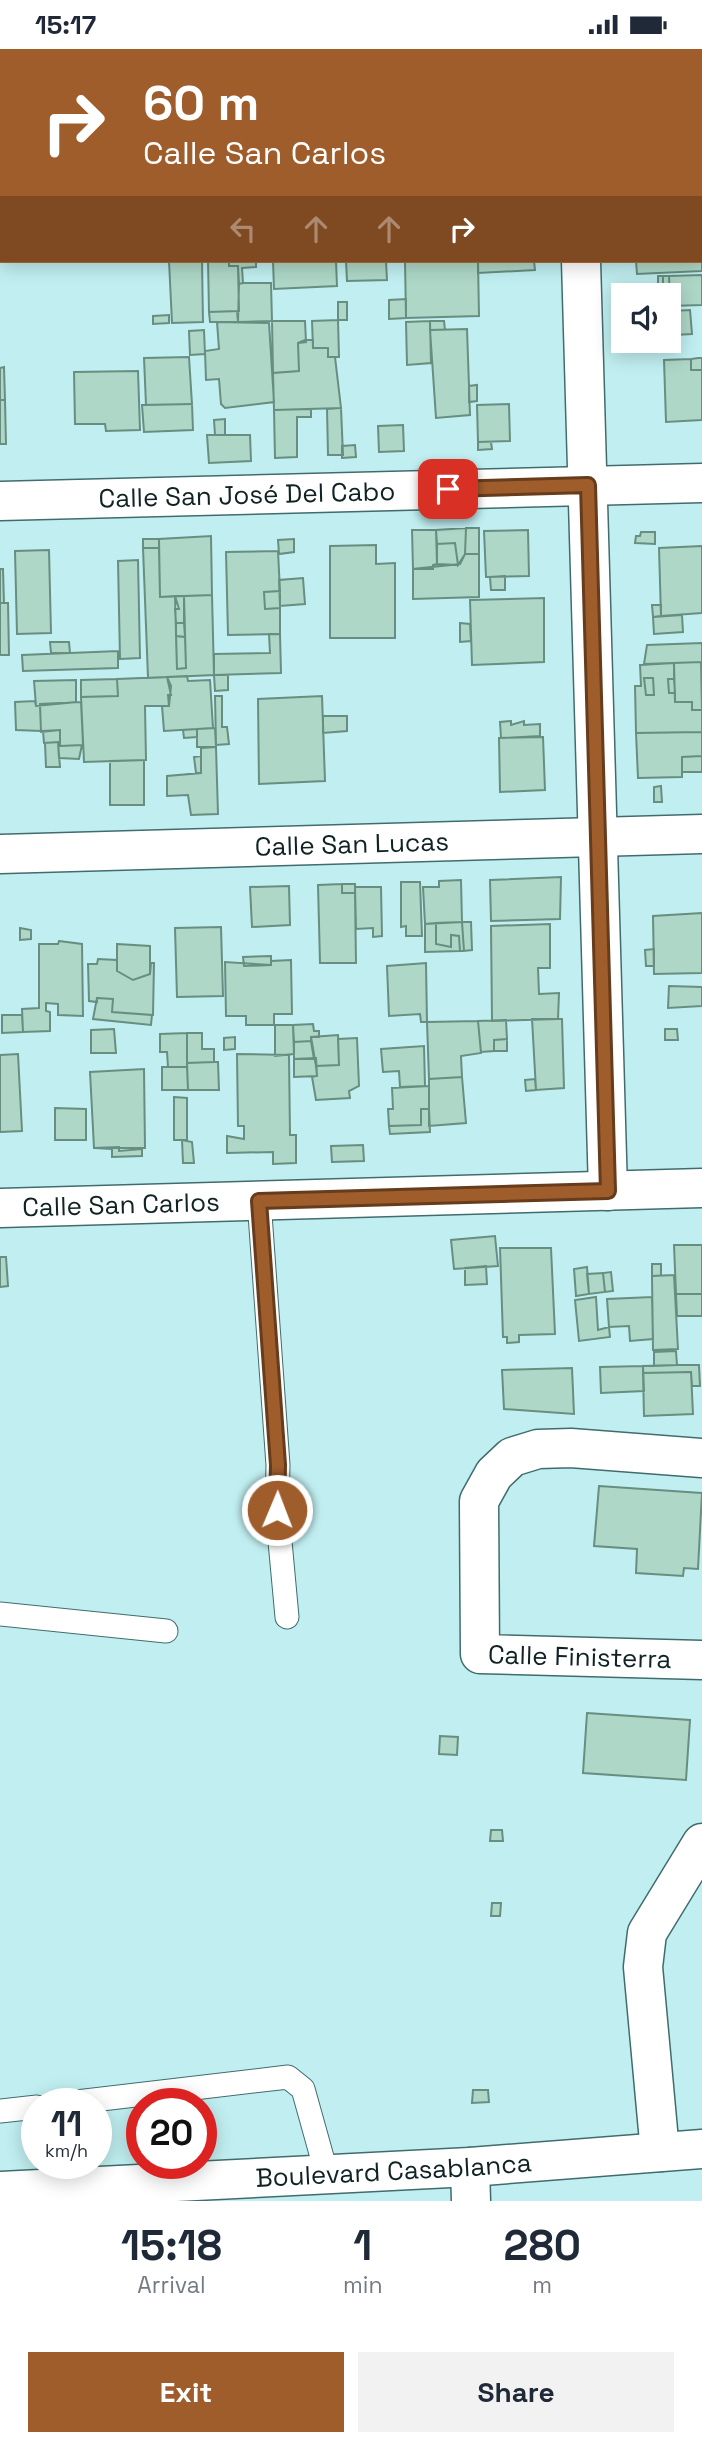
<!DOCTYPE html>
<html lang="en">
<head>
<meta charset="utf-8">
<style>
  body { margin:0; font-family:"Space Grotesk",sans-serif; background:#f2f2f3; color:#1f2937; height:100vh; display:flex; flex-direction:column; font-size:26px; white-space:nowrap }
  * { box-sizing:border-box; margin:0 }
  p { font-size:23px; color:#747a83 }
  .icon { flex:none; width:38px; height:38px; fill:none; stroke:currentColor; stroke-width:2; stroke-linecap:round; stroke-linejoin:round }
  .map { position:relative; height:2152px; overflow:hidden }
  .sheet { display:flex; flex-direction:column; background:#fff; flex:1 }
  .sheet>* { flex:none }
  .guide { position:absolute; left:0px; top:0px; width:704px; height:214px; box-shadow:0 4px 18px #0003; background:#9f5d2b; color:#fff; overflow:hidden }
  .controls { position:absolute; left:611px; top:234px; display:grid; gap:14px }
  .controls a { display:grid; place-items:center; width:70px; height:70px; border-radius:0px; background:#fff; box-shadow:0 4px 18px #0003; font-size:35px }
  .speed { position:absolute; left:21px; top:2039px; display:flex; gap:14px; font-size:35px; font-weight:700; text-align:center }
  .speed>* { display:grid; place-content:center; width:91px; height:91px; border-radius:50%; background:#fff; box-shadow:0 4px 18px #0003; line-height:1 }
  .speed small { font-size:18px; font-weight:400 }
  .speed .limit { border:10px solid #d22; background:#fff; color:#111 }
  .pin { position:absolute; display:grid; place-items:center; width:60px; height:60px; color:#fff; margin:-30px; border-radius:14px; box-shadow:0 4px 10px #0006 }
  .me { position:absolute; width:77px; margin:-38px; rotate:1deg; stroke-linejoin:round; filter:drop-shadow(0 0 5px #0008) }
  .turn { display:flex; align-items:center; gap:24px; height:147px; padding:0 28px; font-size:32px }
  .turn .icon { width:91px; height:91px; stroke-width:2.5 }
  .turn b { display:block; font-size:49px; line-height:60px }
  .lanes { display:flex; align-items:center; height:66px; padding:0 28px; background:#0003; justify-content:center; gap:35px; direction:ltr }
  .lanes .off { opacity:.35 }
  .eta { display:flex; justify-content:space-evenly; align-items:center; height:119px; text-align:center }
  .eta b { font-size:42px; font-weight:700; line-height:49px }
  .action { display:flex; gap:14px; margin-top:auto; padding:14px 28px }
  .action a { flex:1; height:80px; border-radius:0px; background:#9f5d2b; color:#fff; font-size:28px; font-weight:700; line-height:80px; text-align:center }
  .action a+a { background:#f2f2f3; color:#1f2937 }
  .status { display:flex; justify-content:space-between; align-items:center; height:49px; padding:0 35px; background:#fff; direction:ltr }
  .status svg { height:19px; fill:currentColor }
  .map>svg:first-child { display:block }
</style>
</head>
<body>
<div class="status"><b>15:17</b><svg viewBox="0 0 49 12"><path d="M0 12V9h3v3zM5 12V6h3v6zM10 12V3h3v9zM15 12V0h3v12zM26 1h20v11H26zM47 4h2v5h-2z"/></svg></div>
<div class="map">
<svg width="702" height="2152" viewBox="0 0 702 2152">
  <rect width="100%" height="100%" fill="#c1eff1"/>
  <path fill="#aed7c7" stroke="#678e80" stroke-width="2" fill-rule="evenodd" d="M 5,0 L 61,0 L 61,2 L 5,2 Z
    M 333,0 L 388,0 L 388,2 L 333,2 Z
    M 401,0 L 475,0 L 475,2 L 401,2 Z
    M 702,157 L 702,222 L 637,225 L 636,212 L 702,212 Z
    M 169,212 L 202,212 L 203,273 L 172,274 Z
    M 208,212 L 229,212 L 229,217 L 238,217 L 239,262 L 209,263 Z
    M 229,212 L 256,212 L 256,218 L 242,219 L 243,234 L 239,235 L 238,217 L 229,217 Z
    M 273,212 L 336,212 L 337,237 L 274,240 Z
    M 346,212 L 386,212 L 387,231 L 347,232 Z
    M 405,212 L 478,212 L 479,267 L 406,269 Z
    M 478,212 L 534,212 L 535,221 L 478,224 Z
    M 702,226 L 702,256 L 670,257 L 669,227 Z
    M 658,227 L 663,227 L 663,247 L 658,247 Z
    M 663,227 L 669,227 L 670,248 L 663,247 Z
    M 243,234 L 271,234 L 272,272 L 238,273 L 239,235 Z
    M 406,250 L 406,269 L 389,270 L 389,251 Z
    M 338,253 L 347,253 L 347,271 L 338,271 Z
    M 690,261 L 692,285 L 674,286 L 672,262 Z
    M 237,262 L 238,273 L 210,273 L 209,263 Z
    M 169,266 L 169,274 L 153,275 L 153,267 Z
    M 338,271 L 339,308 L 328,308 L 328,299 L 313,299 L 312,272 Z
    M 272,272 L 305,272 L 306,293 L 298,294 L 299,322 L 273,324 Z
    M 430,272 L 444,272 L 445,281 L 430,281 Z
    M 430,272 L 431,314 L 407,316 L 406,273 Z
    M 217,273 L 269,274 L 274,353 L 225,359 L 221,355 L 219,330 L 206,331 L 205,302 L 219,300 Z
    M 467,280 L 470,366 L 436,369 L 430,281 Z
    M 204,281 L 205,305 L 190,306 L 189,282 Z
    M 305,291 L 313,291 L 313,299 L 328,299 L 328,308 L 335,308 L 341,359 L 274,361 L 273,324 L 299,322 L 298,294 Z
    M 189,308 L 192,355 L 146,356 L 144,309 Z
    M 698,309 L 702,309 L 702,321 L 691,321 L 691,310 Z
    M 691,310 L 691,321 L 702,321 L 702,371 L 666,373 L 664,311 Z
    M 4,318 L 5,351 L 0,351 L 0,319 Z
    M 138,322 L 140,381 L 106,382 L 105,375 L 75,375 L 74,323 Z
    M 477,336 L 477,352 L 469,353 L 469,337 Z
    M 0,351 L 5,351 L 6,395 L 0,395 Z
    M 192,355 L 193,381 L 144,383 L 142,356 Z
    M 509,355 L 510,392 L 478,393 L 477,356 Z
    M 341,359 L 343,406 L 328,406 L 327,360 Z
    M 311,360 L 311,368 L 297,368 L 297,408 L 275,409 L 274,361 Z
    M 225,370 L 225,386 L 215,386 L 214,371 Z
    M 403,376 L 404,402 L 379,403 L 378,377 Z
    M 207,386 L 250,386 L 251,412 L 209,414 Z
    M 478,393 L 491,393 L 492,400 L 478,401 Z
    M 355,396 L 356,408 L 342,409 L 342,397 Z
    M 466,479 L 479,479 L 479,505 L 465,505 Z
    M 466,479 L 465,505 L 458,516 L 455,494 L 437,495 L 436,481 Z
    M 412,481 L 436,481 L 437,515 L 433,516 L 433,520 L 413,520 Z
    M 528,481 L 529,527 L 486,528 L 484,482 Z
    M 641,483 L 655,483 L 655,495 L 635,494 L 636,487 L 640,487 Z
    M 211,487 L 212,546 L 160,548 L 159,490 Z
    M 143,490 L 159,490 L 159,499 L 143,499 Z
    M 294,490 L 294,503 L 279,505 L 278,491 Z
    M 455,494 L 458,516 L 437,515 L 437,495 Z
    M 376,496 L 376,515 L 395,514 L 395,589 L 330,589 L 330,497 Z
    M 702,497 L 702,564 L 661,567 L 659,499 Z
    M 143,499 L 159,499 L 160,548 L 175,547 L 177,620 L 186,619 L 184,547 L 212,546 L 214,626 L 148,629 Z
    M 49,501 L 51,584 L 17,585 L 15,502 Z
    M 278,502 L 280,542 L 264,543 L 265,560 L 280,559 L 280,585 L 228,586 L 226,503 Z
    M 465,505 L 479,505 L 479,548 L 413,550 L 413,520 L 460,515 Z
    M 138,511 L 140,609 L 120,610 L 118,512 Z
    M 0,520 L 3,520 L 4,554 L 0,554 Z
    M 505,527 L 505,541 L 491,541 L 490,528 Z
    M 303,529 L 305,555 L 280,557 L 279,531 Z
    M 280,542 L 280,559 L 265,560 L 264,543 Z
    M 175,547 L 184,547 L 184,574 L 176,574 L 175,560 L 179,560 Z
    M 544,549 L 544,613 L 472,616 L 470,551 Z
    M 0,554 L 8,554 L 9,606 L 0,606 Z
    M 652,556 L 661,556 L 661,567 L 653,568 Z
    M 682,566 L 683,583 L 654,585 L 653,568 Z
    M 176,574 L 184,574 L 185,588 L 176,587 Z
    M 460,574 L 470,575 L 471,592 L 460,593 Z
    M 269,585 L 280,585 L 281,624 L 214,626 L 214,605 L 270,604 Z
    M 176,587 L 185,588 L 186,619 L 177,620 Z
    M 50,593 L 69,593 L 70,604 L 51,604 Z
    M 702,594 L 702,613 L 644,615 L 647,596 Z
    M 118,602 L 118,619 L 23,622 L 22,606 Z
    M 701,613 L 702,661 L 692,661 L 692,653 L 675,653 L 674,614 Z
    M 674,614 L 674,630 L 668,630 L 669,644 L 675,644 L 675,653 L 692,653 L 692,661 L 702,661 L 702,683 L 636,684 L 635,637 L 641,637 L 640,616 ZM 644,629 L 653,629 L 654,646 L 646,646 Z
    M 214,626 L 228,626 L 228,641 L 215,642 Z
    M 187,627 L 188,632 L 210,631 L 213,679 L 164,682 L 162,657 L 169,657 L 168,646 L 171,646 L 167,628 Z
    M 167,628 L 171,637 L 169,657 L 145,657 L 146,711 L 84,713 L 81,648 L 118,647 L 117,630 Z
    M 644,629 L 653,629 L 654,646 L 646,646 Z
    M 117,630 L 118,647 L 81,648 L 81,631 Z
    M 668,630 L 674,630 L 675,644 L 669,644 Z
    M 76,631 L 76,653 L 36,657 L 34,632 Z
    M 215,647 L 222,647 L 222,678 L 227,678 L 229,695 L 216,696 Z
    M 322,647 L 325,732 L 259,735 L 258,650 Z
    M 35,652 L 36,657 L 40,657 L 41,682 L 16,681 L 15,653 Z
    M 81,653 L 83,696 L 60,697 L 60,681 L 41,683 L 40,655 Z
    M 323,667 L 347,667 L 347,682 L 323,684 Z
    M 511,672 L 511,676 L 524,672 L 524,676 L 540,675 L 540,687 L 501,689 L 500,673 Z
    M 215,679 L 216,698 L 197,698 L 197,680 Z
    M 197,680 L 197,688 L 184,689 L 183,681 Z
    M 60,681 L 60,693 L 44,694 L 43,682 Z
    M 702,683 L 702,707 L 682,708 L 682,728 L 638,729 L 636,684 Z
    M 543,688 L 545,741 L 500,743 L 499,689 Z
    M 58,693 L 60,697 L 82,696 L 79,710 L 59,709 Z
    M 58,693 L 60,718 L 46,718 L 45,694 Z
    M 216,698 L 218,765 L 191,766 L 188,746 L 167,747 L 167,727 L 201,724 L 201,699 Z
    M 201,707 L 201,724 L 196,724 L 194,708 Z
    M 702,707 L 702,723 L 682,723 L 682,708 Z
    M 144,711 L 144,756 L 110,756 L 110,712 Z
    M 661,737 L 662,753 L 654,753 L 654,738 Z
    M 561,828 L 560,870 L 491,872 L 490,831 Z
    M 461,831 L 462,873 L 425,875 L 423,838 L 439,838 L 439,832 Z
    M 401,833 L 420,833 L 422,887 L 406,887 L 406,877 L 401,878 Z
    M 342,835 L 355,835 L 355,844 L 342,844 Z
    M 342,835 L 342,844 L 355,844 L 356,914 L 320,914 L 318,836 Z
    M 289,837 L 290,876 L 252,878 L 250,838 Z
    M 355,838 L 381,838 L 382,887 L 373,888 L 373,879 L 356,880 Z
    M 702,864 L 702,924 L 654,925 L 653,867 Z
    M 462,873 L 471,873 L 472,901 L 464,902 Z
    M 462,873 L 464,902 L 460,902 L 459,887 L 451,886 L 451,898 L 436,895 L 436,874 Z
    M 436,874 L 436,895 L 451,898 L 451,886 L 459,887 L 460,902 L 425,903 L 425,875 Z
    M 550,875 L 550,919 L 538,919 L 539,945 L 559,944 L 558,970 L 492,972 L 491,877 Z
    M 221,878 L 223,947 L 177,948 L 175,879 Z
    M 20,879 L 31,881 L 31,890 L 20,891 Z
    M 59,892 L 82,895 L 83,967 L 58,966 L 58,955 L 46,954 L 46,962 L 50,963 L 50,982 L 23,983 L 22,960 L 39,959 L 39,895 L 58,895 Z
    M 117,895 L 150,897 L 150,925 L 133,931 L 117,922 Z
    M 654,900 L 654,917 L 646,917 L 645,901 Z
    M 271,907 L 271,916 L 244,917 L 243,908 Z
    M 98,910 L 117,911 L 117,922 L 133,931 L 150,925 L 151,914 L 154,914 L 153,966 L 112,963 L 113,950 L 97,949 L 97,953 L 89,952 L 88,915 L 97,915 Z
    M 291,911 L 292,965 L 274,965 L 274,976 L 246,976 L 246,967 L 226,967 L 225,913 L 271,916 L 271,912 Z
    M 426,914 L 427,973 L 421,973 L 420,965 L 389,967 L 387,917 Z
    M 669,937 L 702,938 L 702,957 L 668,959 Z
    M 97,949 L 113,950 L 112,963 L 152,966 L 151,976 L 93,970 Z
    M 2,966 L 22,966 L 23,983 L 2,984 Z
    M 532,970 L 562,970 L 564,1039 L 536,1041 Z
    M 506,971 L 507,990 L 494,991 L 494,1002 L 481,1003 L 478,972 Z
    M 478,972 L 481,1004 L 461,1007 L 462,1028 L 429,1030 L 427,973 Z
    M 313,975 L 314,982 L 319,982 L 319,988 L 311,988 L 311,992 L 294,993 L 293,976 Z
    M 275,976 L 293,976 L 294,1005 L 275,1007 Z
    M 114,980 L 116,1004 L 91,1004 L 91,981 Z
    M 665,980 L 677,980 L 678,991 L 665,991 Z
    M 187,984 L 202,984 L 202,1000 L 214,1000 L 214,1013 L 187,1014 Z
    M 187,984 L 187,1018 L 168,1018 L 167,1003 L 160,1003 L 160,985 Z
    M 338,986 L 339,1016 L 316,1017 L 311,988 Z
    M 235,988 L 235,1000 L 224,1001 L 224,989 Z
    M 357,989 L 359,1037 L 349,1042 L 350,1049 L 316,1051 L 312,1028 L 317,1027 L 316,1017 L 339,1016 L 338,990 Z
    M 507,990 L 507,1002 L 494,1002 L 494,991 Z
    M 311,992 L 314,1010 L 294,1010 L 294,993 Z
    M 424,997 L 425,1037 L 400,1038 L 399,1022 L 383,1023 L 381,1000 Z
    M 18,1005 L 22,1082 L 0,1083 L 0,1006 Z
    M 237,1005 L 289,1006 L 290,1086 L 296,1086 L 296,1114 L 273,1115 L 273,1103 L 227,1104 L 227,1087 L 244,1090 L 244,1077 L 238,1077 Z
    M 316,1009 L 317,1027 L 294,1028 L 294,1010 Z
    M 214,1013 L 218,1013 L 219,1041 L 188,1041 L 187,1014 Z
    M 162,1018 L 187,1018 L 188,1041 L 162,1041 Z
    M 144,1020 L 145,1099 L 94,1099 L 90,1023 Z
    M 462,1028 L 466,1074 L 429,1077 L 429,1030 Z
    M 535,1030 L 536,1041 L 526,1042 L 525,1031 Z
    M 429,1037 L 429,1060 L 421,1060 L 421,1076 L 389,1077 L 388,1060 L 393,1060 L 392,1039 Z
    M 174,1048 L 187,1049 L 187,1091 L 174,1091 Z
    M 55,1059 L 86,1060 L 86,1091 L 55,1091 Z
    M 421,1060 L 429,1060 L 430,1083 L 390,1085 L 389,1077 L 421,1076 Z
    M 182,1091 L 192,1093 L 194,1114 L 183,1114 Z
    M 363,1096 L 364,1112 L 332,1113 L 331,1097 Z
    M 119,1098 L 119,1102 L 142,1100 L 142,1107 L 112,1108 L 112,1100 L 94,1099 Z
    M 495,1187 L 498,1217 L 454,1220 L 451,1191 Z
    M 674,1196 L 702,1196 L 702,1245 L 676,1245 Z
    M 500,1199 L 551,1199 L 555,1285 L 519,1286 L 519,1293 L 507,1294 L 507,1288 L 503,1288 Z
    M 0,1208 L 6,1208 L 8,1237 L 0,1238 Z
    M 652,1215 L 661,1215 L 661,1227 L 652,1227 Z
    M 486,1217 L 487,1235 L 465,1236 L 465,1219 Z
    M 587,1218 L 589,1245 L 576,1247 L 574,1220 Z
    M 611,1223 L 613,1242 L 605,1243 L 603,1224 Z
    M 603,1224 L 605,1243 L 589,1245 L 587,1225 Z
    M 674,1226 L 678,1300 L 653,1301 L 652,1227 Z
    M 676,1245 L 702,1245 L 702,1267 L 677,1267 Z
    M 596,1248 L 598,1281 L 609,1278 L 610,1288 L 579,1292 L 575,1251 Z
    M 652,1248 L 653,1290 L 630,1292 L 629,1277 L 609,1278 L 607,1250 Z
    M 676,1302 L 677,1316 L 654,1317 L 654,1303 Z
    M 677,1316 L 699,1316 L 700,1337 L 692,1337 L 691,1323 L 643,1324 L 643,1317 Z
    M 643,1317 L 644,1342 L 601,1344 L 600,1318 Z
    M 572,1319 L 574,1365 L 504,1360 L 502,1321 Z
    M 691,1323 L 693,1365 L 644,1367 L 643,1324 Z
    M 599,1437 L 702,1444 L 698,1520 L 684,1519 L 683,1527 L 636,1524 L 637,1500 L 594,1497 Z
    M 587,1664 L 690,1671 L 686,1731 L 583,1724 Z
    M 440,1687 L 458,1688 L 457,1706 L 439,1705 Z
    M 491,1781 L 502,1781 L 503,1792 L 490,1792 Z
    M 492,1854 L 501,1854 L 500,1867 L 491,1867 Z
    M 473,2041 L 488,2041 L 489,2053 L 472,2054 Z"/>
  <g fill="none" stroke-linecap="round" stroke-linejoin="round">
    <defs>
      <path id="lane" d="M 259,1151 L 278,1416 L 277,1460 L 287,1568
        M 0,1565 L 166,1582
        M 68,2054 L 288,2028 L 303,2040 L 327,2126
        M 0,2062 L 37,2058"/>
      <g id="street">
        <path d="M 575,0 L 575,2"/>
        <path d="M 0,101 L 2,101"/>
        <path d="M 581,212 L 608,1142"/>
        <path id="s1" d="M 0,452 L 702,434"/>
        <path id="s2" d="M 0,805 L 702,785"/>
        <path id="s3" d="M 0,1159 L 702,1139"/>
        <path id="s4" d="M 702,1409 L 571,1399 L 538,1400 L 512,1408 L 494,1425 L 479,1452 L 480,1605 L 702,1611"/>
        <path d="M 660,2103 L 643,1918 L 647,1884 L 702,1794"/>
      </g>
      <path id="secondary" d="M 470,2118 L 471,2152"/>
      <g id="primary">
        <path id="s5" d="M 0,2142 L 470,2118 L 702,2100"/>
      </g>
    </defs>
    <use href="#lane" stroke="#416c6d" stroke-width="25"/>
    <use href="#street" stroke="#416c6d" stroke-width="41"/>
    <use href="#secondary" stroke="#416c6d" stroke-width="41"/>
    <use href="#primary" stroke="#416c6d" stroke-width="41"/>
    <use href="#lane" stroke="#fff" stroke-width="23"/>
    <use href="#street" stroke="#fff" stroke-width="38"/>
    <use href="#secondary" stroke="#fff" stroke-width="38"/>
    <use href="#primary" stroke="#fff" stroke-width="38"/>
  </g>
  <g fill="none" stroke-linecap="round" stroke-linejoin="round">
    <defs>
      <path id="route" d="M 277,1461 L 278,1416 L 259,1152 L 608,1142 L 588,436 L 448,440"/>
    </defs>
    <use href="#route" stroke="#673c1c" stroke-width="18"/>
    <use href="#route" stroke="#9f5d2b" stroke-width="12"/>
  </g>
  <g text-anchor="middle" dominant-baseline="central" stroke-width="6" stroke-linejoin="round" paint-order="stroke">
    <g font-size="26" fill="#102222" stroke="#c1eff1">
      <text stroke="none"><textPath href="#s1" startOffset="247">Calle San José Del Cabo</textPath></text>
      <text stroke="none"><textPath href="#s2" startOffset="352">Calle San Lucas</textPath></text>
      <text stroke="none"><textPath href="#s3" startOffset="121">Calle San Carlos</textPath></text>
      <text stroke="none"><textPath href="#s4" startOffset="500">Calle Finisterra</textPath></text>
      <text stroke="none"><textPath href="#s5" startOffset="394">Boulevard Casablanca</textPath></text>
    </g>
  </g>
</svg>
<div class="controls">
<a><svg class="icon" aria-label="sound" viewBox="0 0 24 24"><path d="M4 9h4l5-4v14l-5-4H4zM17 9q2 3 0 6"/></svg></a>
</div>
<div class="speed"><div>11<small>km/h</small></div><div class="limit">20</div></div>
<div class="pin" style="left:448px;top:440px;background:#d93025"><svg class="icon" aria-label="arrive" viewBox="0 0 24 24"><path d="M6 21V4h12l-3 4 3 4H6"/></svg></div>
<svg class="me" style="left:277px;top:1461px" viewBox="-20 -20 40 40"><circle r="17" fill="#9f5d2b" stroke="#fff" stroke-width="3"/><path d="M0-11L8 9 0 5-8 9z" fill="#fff"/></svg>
<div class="guide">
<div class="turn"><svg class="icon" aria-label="right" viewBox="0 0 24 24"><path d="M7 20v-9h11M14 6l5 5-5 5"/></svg><div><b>60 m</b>Calle San Carlos</div></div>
<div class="lanes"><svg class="icon off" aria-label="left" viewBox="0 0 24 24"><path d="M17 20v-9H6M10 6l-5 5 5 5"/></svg><svg class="icon off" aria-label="ahead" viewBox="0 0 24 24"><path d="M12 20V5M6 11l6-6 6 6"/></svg><svg class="icon off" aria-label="ahead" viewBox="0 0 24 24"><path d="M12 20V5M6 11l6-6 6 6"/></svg><svg class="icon" aria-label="right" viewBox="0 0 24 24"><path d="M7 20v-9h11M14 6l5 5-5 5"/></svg></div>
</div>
</div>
<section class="sheet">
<div class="eta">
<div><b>15:18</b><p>Arrival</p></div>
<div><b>1</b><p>min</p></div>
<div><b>280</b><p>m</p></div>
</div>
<div class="action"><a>Exit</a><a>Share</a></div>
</section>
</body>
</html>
